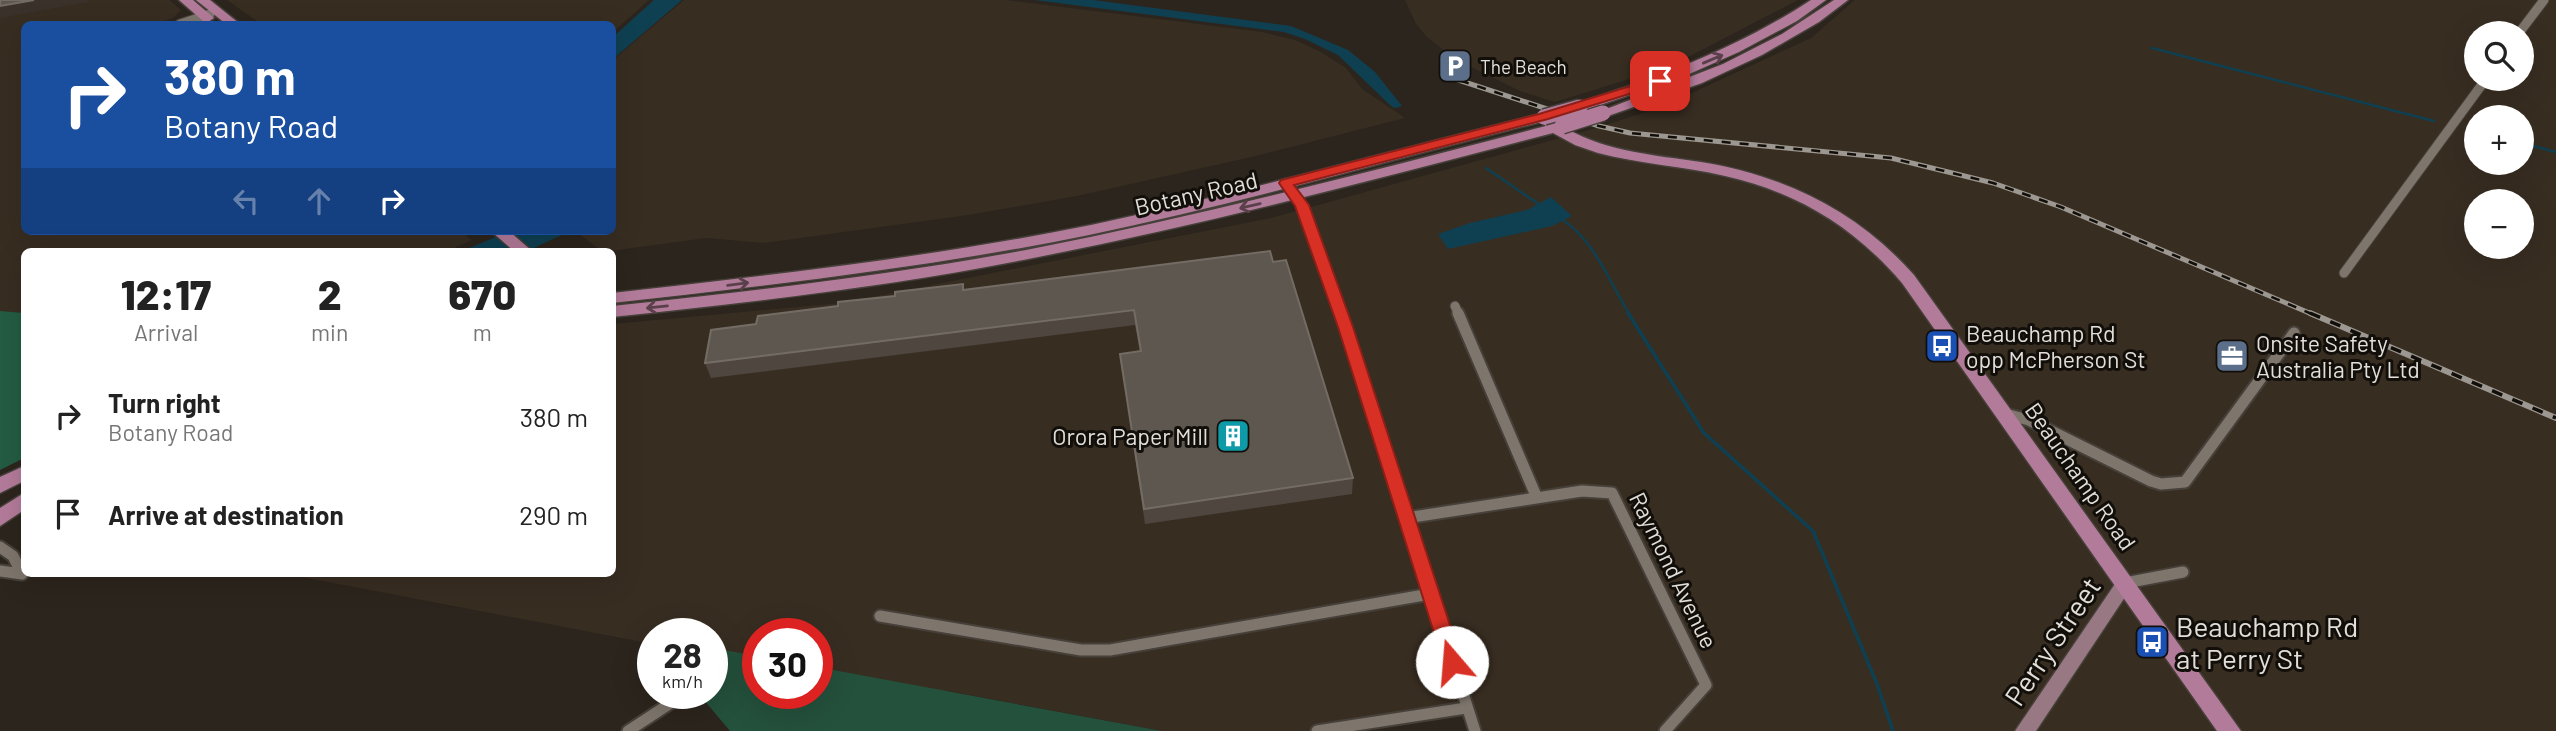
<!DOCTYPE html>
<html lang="en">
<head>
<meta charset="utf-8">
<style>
  body { margin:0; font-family:Barlow,sans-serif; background:#f6f6f6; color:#222; height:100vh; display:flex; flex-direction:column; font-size:26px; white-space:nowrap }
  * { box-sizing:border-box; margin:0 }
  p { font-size:23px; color:#767676 }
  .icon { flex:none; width:38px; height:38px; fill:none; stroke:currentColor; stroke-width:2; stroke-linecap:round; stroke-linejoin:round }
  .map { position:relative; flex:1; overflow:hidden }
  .details { position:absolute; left:21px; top:248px; width:595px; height:329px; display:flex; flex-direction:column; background:#fff; border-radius:10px; box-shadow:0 7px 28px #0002 }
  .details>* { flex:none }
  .top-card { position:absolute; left:21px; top:21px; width:595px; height:214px; border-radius:10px; box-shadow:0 7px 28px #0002; background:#1a4fa0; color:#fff; overflow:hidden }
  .fabs { position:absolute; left:2464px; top:21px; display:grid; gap:14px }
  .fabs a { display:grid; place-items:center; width:70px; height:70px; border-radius:50%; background:#fff; box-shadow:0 7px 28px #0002; font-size:35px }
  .speed { position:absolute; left:637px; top:618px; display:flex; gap:14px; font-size:35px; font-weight:700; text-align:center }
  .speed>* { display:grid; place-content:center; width:91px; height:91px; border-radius:50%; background:#fff; box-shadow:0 7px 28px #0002; line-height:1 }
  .speed small { font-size:18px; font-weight:400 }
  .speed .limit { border:10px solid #d22; background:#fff; color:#111 }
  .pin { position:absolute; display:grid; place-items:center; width:60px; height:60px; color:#fff; margin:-30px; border-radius:14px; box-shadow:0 4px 10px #0006 }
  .me { position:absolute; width:77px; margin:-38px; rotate:342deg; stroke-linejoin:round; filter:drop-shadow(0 0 5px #0008) }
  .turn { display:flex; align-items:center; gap:24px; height:147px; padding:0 28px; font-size:32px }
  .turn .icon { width:91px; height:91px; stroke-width:2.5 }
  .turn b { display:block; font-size:49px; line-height:60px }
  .lanes { display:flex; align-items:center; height:66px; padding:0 28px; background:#0003; justify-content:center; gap:35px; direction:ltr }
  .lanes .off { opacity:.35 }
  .eta { display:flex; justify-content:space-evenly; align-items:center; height:119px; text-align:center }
  .eta b { font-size:42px; font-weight:800; line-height:49px }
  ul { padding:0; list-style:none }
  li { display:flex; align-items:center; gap:21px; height:98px; padding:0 28px }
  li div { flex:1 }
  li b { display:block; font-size:26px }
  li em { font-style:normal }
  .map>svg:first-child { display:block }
</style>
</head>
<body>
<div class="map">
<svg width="2556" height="731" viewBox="0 0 2556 731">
  <rect width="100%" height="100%" fill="#2c251d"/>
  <path fill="#382d21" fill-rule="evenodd" d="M 0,0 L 169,0 L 181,10 L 173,18 L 154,24 L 24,24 L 24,231 L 460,231 L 472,240 L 445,252 L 24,252 L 24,328 L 0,326 Z
    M 227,0 L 649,0 L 613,32 L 612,24 L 261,24 Z
    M 684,0 L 1006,0 L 1262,32 L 1295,40 L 1319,51 L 1346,68 L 1362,89 L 1405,118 L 1251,157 L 1077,196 L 968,215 L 764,243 L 706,238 L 603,252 L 575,231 L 612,231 L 613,190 L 616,185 L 612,162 L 613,60 Z
    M 1405,0 L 1798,0 L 1671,66 L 1555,102 L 1520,91 L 1455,59 L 1427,37 L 1416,24 Z
    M 1855,0 L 2556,0 L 2556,731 L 1475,731 L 1466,708 L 1317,731 L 1162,731 L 949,691 L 916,694 L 817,676 L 817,634 L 758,634 L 758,664 L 712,655 L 712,634 L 653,634 L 653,644 L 286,574 L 612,574 L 613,324 L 841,303 L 1271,218 L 1600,127 L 1666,105 L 1811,38 ZM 2476,33 L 2522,33 L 2522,79 L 2476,79 ZM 2476,117 L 2522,117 L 2522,163 L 2476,163 ZM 2476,201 L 2522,201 L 2522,247 L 2476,247 Z"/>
  <path fill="#24513c" d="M 712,648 L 758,656 L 758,693 L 817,693 L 817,667 L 1162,731 L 730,731 L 698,693 L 712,693 Z"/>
  <path fill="#235c42" d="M 0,311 L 24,313 L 24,458 L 0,470 Z"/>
  <path fill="#0f4052" d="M 654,0 L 682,0 L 613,59 L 613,37 Z
    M 1035,0 L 1093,0 L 1291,26 L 1348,50 L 1375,72 L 1402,106 L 1394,108 L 1390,105 L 1338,55 L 1305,39 L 1284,32 Z
    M 1551,197 L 1572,216 L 1552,226 L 1448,249 L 1438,234 L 1470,223 L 1527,210 Z
    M 510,231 L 570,231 L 525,252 L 460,252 Z"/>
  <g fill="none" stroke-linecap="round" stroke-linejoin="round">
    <path stroke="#0f4052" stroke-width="2.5" d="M 2152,48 L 2434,121
      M 2471,130 L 2476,131
      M 2522,143 L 2556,152
      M 1486,168 L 1540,205
      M 1561,219 C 1595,240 1609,282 1630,315"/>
    <path stroke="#0f4052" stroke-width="3.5" d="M 1628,313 L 1704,433 L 1813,531 L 1877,684 L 1893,731"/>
    <defs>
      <path id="street-far1" d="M 180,24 L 210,14
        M 2519,33 L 2544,0
        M 1286,183 L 1302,205 L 1342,315
        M 2344,273 L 2486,79
        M 1455,306 L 1459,315"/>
      <path id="street" d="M 1341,313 L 1475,731
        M 1458,313 L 1537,498
        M 2005,414 L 2029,420 L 2151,481 L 2161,484 L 2185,482 L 2294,333
        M 1406,518 L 1582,491 L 1612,493 L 1706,685 L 1665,731
        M 0,547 L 13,556 L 22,574
        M 0,571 L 22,574
        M 2125,583 L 2183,572
        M 880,616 L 1081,650 L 1110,650 L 1430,594
        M 628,731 L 686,693
        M 1317,731 L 1466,708"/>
      <path id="secondary" d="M 2125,576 L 2131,578 L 2134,583 L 2131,588 L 2036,731 L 2015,731 L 2119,578 Z"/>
      <path id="primary" d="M 179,0 L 193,0 L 214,18 L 208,22 L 203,21 Z
        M 196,0 L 210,0 L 240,24 L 226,24 Z
        M 1811,0 L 1826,0 L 1797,21 L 1739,52 L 1678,79 L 1585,110 L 1575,110 L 1573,107 L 1575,104 C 1658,78 1738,48 1811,0 Z
        M 1834,0 L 1848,0 L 1819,22 L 1762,55 L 1702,83 L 1608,116 L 1598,116 L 1596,113 L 1723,64 L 1782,34 Z
        M 1544,113 L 1559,123 L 1567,123 L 1569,126 L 1567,129 C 1609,152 1654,155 1701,162 C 1786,176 1857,211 1914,275 L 2241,731 L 2217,731 L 1902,283 C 1855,228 1797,192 1725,176 C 1683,166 1640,164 1598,153 L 1575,145 L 1553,133 C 1381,178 1208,224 1033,258 C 894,286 753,302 612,317 L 612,306 C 753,291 893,275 1031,249 C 1205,215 1375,170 1546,126 L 1541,122 C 1391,160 1241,203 1089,235 C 932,267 772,285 612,303 L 612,293 C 772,275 933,257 1091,225 C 1243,193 1393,150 1544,113 Z
        M 491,231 L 509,231 L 533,252 L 515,252 Z
        M 24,466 L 24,481 L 0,493 L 0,477 Z
        M 24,493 L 24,510 L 0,526 L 0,508 Z"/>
    </defs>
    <use href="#street-far1" stroke="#454039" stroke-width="11"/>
    <use href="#street" stroke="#454039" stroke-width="15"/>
    <use href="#secondary" stroke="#454039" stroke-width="3"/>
    <use href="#primary" stroke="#454039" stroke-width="3"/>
    <use href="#street-far1" stroke="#7e756c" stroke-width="9"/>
    <use href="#street" stroke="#7e756c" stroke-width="11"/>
    <use href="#secondary" fill="#987883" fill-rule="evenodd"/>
    <use href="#primary" fill="#b37b9a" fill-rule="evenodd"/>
    <defs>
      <path id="rail-far1" d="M 1443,75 L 1599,126 L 1630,133 L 1891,158 L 1993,183 L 2061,207 L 2314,315"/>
      <path id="rail" d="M 2310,313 L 2556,418"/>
    </defs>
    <use href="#rail-far1" stroke="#9c9790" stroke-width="5"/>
    <use href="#rail" stroke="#9c9790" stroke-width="6"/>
    <use href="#rail-far1" stroke="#120f0b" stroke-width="2.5" stroke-dasharray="9" stroke-linecap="butt"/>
    <use href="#rail" stroke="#120f0b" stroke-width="3.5" stroke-dasharray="11" stroke-linecap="butt"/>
    <defs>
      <path id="primary-bridge" d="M 1544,117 L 1580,107
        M 1562,126 L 1603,113"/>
    </defs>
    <use href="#primary-bridge" stroke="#454039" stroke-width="18" stroke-linecap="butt"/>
    <use href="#primary-bridge" stroke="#b37b9a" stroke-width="15"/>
  </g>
  <path fill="#4e463f" d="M 1273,262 L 1353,478 L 1352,494 L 1145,524 L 1120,354 L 1140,352 L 1135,325 L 711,378 L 705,363 L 756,324 L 838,306 L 895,296 L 963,284 L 964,290 Z"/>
  <path fill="#3a322a" d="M 34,0 L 89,0 L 88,2 L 0,18 L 0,6 Z"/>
  <path fill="#5e574f" stroke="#736c64" stroke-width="2" d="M 0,0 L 34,0 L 0,6 Z
    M 1270,251 L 1273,262 L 1286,260 L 1353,478 L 1144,509 L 1120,354 L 1141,351 L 1134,310 L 705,363 L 711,330 L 756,324 L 758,316 L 838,306 L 838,302 L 895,296 L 895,292 L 963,284 L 963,290 Z"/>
  <defs><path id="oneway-shaft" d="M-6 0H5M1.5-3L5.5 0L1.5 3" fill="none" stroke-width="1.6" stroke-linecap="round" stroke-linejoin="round" transform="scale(1.75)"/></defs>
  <g stroke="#5a404b">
    <use href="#oneway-shaft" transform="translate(1713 59) rotate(-23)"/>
    <use href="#oneway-shaft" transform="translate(1250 206) rotate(167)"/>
    <use href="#oneway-shaft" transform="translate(738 284) rotate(-7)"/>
    <use href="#oneway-shaft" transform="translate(657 307) rotate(174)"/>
  </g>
  <path fill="#d93025" stroke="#8d1f18" stroke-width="2" d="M 1660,77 L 1665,78 L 1665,83 L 1548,119 L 1294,185 L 1309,205 L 1353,327 L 1462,662 L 1459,668 L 1452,670 L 1445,668 L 1338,327 L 1295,206 L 1279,183 L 1281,180 L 1539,114 Z"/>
  <defs>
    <symbol id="parking-square" viewBox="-11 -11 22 22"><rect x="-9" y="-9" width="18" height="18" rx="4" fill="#5c6f8a" stroke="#120f0b"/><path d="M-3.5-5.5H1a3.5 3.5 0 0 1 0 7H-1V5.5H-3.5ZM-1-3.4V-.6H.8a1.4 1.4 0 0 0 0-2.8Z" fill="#fff"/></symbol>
    <symbol id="bus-square" viewBox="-11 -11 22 22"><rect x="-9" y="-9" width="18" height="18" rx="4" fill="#1a4fb4" stroke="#120f0b"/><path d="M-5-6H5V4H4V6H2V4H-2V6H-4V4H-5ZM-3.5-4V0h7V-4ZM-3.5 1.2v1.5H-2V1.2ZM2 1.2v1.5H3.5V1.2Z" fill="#fff"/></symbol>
    <symbol id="office-square" viewBox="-11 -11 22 22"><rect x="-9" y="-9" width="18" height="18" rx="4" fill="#5c6f8a" stroke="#120f0b"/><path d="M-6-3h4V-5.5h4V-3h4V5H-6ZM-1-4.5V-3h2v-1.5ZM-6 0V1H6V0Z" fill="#fff"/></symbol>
    <symbol id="building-square" viewBox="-11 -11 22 22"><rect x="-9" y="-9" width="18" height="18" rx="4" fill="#0f9aa8" stroke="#120f0b"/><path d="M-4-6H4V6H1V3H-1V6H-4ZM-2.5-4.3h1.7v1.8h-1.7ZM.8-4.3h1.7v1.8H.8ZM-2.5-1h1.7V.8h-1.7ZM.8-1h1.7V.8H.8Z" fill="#fff"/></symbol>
  </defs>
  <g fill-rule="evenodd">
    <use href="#parking-square" x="1436" y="47" width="38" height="38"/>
    <use href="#bus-square" x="1923" y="327" width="38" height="38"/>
    <use href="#office-square" x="2213" y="337" width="38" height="38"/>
    <use href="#building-square" x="1214" y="417" width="38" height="38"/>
    <use href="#bus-square" x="2133" y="623" width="38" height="38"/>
  </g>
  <g text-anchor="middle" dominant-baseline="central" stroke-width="6" stroke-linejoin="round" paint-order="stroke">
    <g font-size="19" fill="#e2ded8" stroke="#120f0b" text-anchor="start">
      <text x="1480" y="66">The Beach</text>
    </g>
    <g font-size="23" fill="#e2ded8" stroke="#120f0b">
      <text transform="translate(1196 193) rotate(-13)">Botany Road</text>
      <text transform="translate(2081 476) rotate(55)">Beauchamp Road</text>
      <text transform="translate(1674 570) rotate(64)">Raymond Avenue</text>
    </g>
    <g font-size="23" fill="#e2ded8" stroke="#120f0b" text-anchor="start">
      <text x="1966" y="333">Beauchamp Rd<tspan x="1966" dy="26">opp McPherson St</tspan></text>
      <text x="2256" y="343">Onsite Safety<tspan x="2256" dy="26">Australia Pty Ltd</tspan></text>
      <text x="1208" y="436" text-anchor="end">Orora Paper Mill</text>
    </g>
    <g font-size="28" fill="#e2ded8" stroke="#120f0b" text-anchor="start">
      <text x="2176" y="626">Beauchamp Rd<tspan x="2176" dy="32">at Perry St</tspan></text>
    </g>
    <g font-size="28" fill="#e2ded8" stroke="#120f0b">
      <text transform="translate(2052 641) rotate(-56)">Perry Street</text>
    </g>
  </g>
</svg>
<div class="fabs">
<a><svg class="icon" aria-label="search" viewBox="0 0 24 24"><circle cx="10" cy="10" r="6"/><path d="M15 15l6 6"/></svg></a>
<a>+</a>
<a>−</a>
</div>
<div class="speed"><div>28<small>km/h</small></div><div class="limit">30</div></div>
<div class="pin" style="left:1660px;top:81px;background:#d93025"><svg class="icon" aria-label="arrive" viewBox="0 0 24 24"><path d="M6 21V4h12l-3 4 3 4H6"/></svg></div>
<svg class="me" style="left:1452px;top:662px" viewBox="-20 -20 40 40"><circle r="19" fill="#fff"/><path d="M0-13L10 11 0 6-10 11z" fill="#d93025"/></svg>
<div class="top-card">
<div class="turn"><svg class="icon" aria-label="right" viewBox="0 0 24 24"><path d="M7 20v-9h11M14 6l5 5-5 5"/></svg><div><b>380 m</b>Botany Road</div></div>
<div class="lanes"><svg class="icon off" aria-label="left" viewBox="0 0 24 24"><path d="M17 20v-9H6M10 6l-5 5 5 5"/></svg><svg class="icon off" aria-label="ahead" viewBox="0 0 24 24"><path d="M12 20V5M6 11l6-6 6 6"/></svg><svg class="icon" aria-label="right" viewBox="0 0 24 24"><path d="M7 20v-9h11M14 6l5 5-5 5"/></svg></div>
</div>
<section class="details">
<div class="eta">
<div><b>12:17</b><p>Arrival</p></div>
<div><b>2</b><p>min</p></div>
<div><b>670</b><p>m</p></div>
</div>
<ul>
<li><svg class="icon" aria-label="right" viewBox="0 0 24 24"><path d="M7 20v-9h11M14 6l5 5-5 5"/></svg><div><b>Turn right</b><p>Botany Road</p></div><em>380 m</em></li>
<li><svg class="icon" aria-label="arrive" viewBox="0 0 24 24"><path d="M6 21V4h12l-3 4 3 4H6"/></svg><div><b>Arrive at destination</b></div><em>290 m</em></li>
</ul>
</section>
</div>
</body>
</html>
